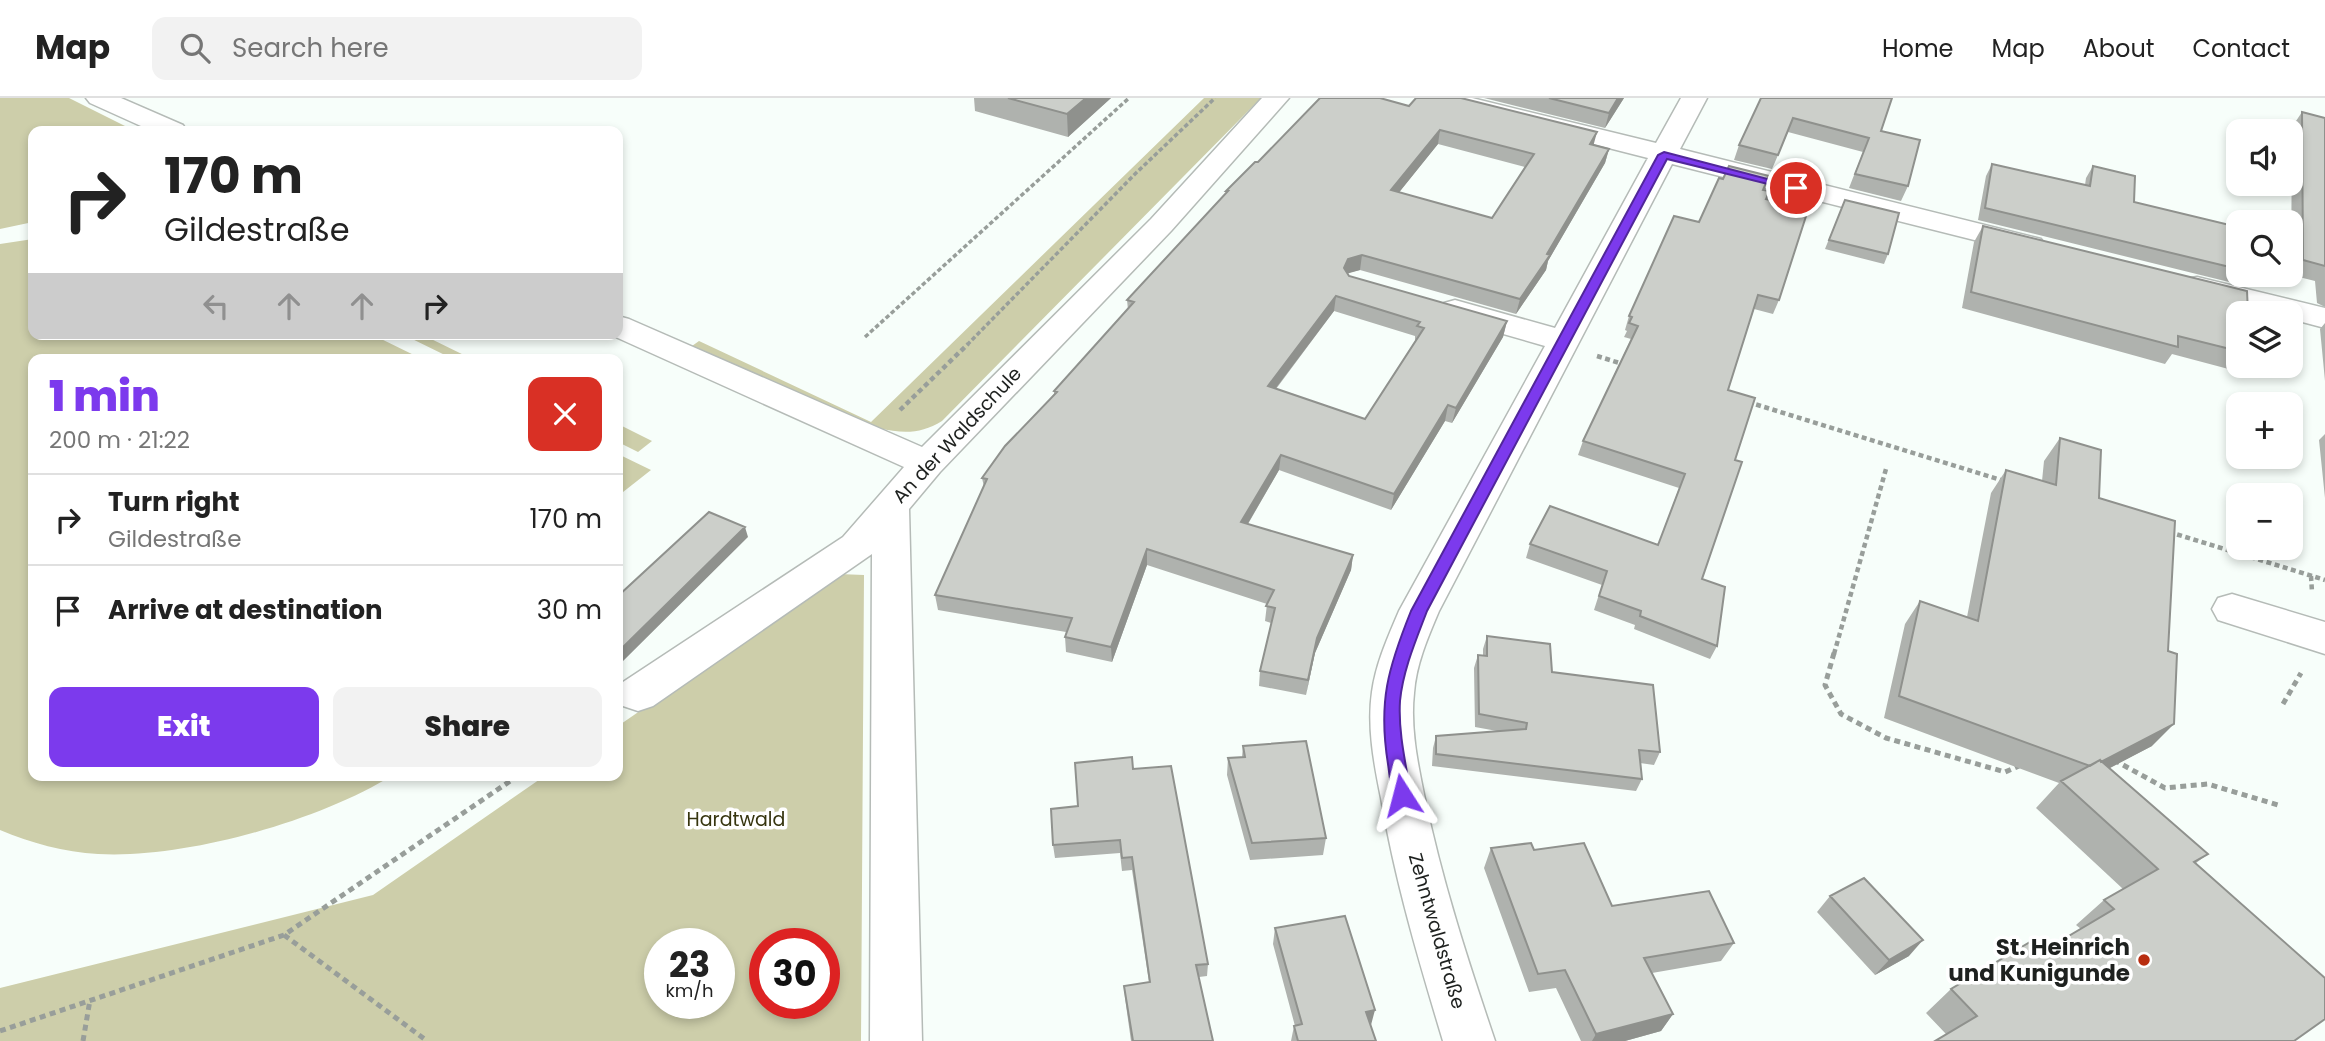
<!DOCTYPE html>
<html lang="en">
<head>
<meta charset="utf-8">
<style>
  body { margin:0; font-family:Poppins,sans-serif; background:#f2f2f2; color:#222; height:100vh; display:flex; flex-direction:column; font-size:26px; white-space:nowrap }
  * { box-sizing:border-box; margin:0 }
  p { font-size:23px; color:#767676 }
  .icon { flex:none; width:38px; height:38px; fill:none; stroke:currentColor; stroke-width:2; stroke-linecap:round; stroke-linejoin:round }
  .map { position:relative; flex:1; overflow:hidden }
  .drawer { position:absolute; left:28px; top:256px; width:595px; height:427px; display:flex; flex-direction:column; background:#fff; border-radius:14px; box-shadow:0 4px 10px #0003 }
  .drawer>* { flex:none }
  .guide { position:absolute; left:28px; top:28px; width:595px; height:214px; border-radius:14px; box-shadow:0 4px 10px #0003; background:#fff; color:#222; overflow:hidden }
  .fabs { position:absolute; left:2226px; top:21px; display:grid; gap:14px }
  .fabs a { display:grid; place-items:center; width:77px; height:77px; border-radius:14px; background:#fff; box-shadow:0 4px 10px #0003; font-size:35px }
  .speed { position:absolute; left:644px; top:830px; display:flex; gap:14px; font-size:35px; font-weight:700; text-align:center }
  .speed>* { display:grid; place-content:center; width:91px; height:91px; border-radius:50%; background:#fff; box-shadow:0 4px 10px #0003; line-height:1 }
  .speed small { font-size:18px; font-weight:400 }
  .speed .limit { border:10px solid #d22; background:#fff; color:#111 }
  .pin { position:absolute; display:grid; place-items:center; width:60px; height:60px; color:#fff; margin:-30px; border:4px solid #fff; border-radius:50%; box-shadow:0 2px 7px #0007 }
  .me { position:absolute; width:77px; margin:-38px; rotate:351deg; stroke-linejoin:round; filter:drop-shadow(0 0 5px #0008) }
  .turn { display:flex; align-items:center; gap:24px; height:147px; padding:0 21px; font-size:32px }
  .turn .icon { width:91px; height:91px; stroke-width:2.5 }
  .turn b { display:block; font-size:49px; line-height:60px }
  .lanes { display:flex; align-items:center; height:66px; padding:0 21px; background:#0003; justify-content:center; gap:35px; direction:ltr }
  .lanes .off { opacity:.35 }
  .round { display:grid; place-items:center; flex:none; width:74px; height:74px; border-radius:14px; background:#f2f2f2 }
  .summary { display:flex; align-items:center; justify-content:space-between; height:119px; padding:0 21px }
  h1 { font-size:42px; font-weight:800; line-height:52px; color:#7c3aed }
  .primary-button { display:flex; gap:14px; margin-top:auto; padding:14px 21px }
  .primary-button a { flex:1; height:80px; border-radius:14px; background:#7c3aed; color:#fff; font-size:28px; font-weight:800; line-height:80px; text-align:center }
  .primary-button a+a { background:#f2f2f2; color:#222 }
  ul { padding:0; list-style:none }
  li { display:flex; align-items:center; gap:21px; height:91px; padding:0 21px; border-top:2px solid #e0e0e0 }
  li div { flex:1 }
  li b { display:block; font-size:26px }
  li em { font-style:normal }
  header { display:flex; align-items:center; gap:42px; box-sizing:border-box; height:98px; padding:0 35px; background:#fff; border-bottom:2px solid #e0e0e0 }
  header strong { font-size:33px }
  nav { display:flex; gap:38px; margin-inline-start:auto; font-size:24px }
  .search { width:490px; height:63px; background:#f2f2f2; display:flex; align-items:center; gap:18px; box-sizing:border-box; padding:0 24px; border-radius:14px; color:#767676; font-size:26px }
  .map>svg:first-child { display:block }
</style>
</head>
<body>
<header>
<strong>Map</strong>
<div class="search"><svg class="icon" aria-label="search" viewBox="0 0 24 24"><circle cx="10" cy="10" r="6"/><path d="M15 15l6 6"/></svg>Search here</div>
<nav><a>Home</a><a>Map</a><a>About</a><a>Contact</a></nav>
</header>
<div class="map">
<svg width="2325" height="943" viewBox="0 0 2325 943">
  <rect width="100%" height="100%" fill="#f7fefa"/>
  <path fill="#cdceaa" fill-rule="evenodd" d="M 0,0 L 69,0 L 135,33 L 33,33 L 33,124 L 0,131 Z
    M 1204,0 L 1261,0 L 942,323 C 921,336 903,336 879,330 L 692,248 L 699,243 L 871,324 Z
    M 33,141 L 33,236 L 371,236 L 422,261 L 33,261 L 33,677 L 393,677 C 319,723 185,761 98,756 C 64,754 31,745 0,732 L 0,146 Z
    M 402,236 L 421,236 L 472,261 L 453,261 Z
    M 618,326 L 652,343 L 638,354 L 618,344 Z
    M 618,356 L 651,372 L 618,398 Z
    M 839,476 L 864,477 L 861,943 L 0,943 L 0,890 L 373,797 L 546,677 L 618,677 L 618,628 ZM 660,845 L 719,845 L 719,905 L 660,905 ZM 765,845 L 824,845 L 824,905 L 765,905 Z"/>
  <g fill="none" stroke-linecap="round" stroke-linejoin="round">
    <defs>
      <path id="minor" d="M 86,0 L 121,0 L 183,27 L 187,33 L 152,33 L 90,5 Z
        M 1262,0 L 1289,0 L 1171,133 L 940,374 L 909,411 L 922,943 L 870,943 L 872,456 L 653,608 L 638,613 L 623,608 L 618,595 L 623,584 L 843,439 L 904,369 L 609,236 L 618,236 L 618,218 L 629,221 L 922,349 L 1151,121 Z
        M 1428,0 L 1472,0 L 1656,45 L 1681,0 L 1707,0 L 1680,51 L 2041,141 L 2045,147 L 2041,153 L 2030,156 L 1672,66 L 1439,513 C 1428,539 1416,566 1414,595 C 1410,630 1418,667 1425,701 C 1442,783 1468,863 1495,943 L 1443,943 C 1419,863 1395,783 1381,700 C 1374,666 1367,629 1372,594 C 1376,565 1388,539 1399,513 L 1545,248 L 1444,219 L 1439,212 L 1444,205 L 1455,202 L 1555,230 L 1648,60 L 1432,5 Z
        M 2197,179 L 2325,210 L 2325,230 L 2291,221 L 2291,215 L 2268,215 L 2186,195 L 2182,188 L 2186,181 Z
        M 2232,496 L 2325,524 L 2325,556 L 2218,522 L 2212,511 L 2218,500 Z"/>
    </defs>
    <use href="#minor" stroke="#b5bbb7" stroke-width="3"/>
    <path stroke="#989e9a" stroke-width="3.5" stroke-dasharray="4.5 2.5" stroke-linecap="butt" d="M 865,239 L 1129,0
      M 967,247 L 1135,76 L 1215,0"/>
    <path stroke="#989e9a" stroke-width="4.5" stroke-dasharray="5 3.5" stroke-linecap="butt" d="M 1597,258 L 1626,267
      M 1748,304 L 2004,383
      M 900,312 L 968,246
      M 2169,434 L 2325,482
      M 2311,478 L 2312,494
      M 1834,556 L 1886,371"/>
    <path stroke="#989e9a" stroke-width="5" stroke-dasharray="6 4.5" stroke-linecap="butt" d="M 1834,555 L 1825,587 L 1841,616 L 1886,640 L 2005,674 L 2019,668
      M 2283,606 L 2301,575
      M 2114,662 L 2165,690 L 2208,686 L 2281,708
      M 284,837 L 427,943
      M 0,933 L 284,837 L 519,677
      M 83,943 L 90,902"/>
    <use href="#minor" fill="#fff" fill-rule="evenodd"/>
  </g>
  <path fill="#afb2ae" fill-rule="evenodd" d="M 974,0 L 1111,0 L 1068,39 L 975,13 Z
    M 1484,0 L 1624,0 L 1605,30 Z
    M 1761,0 L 1881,33 L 1908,88 L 1901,103 L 1849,90 L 1863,54 L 1788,34 L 1772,71 L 1734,62 L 1739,47 Z
    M 1409,8 L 1609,51 L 1605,65 L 1548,163 L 1546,172 L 1516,216 L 1360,172 L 1347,175 L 1349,178 L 1507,223 L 1503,239 L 1452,325 L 1445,323 L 1391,412 L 1279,372 L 1248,426 L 1353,457 L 1351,472 L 1315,555 L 1306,597 L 1259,588 L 1260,573 L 1271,525 L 1265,523 L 1267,506 L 1147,467 L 1112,564 L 1066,554 L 1065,539 L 1066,534 L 938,512 L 935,497 L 984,389 L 982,380 L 1054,296 L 1054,293 L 1128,212 L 1127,202 L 1226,96 L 1226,93 L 1258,64 ZM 1438,46 L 1525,69 L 1492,120 L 1399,94 ZM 1334,213 L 1415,238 L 1415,243 L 1365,321 L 1276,291 Z
    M 2302,14 L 2325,20 L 2325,209 L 2317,205 L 2315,183 L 2291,177 L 2292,29 Z
    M 1992,66 L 2085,87 L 2086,80 L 2093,68 L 2134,104 L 2238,129 L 2238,177 L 2239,177 L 2233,185 L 1978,122 L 1986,78 Z
    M 1764,92 L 1766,102 L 1779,202 L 1773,216 L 1754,211 L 1728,292 L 1735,362 L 1702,481 L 1717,548 L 1710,561 L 1634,531 L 1635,527 L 1594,512 L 1602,487 L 1526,460 L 1530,446 L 1658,447 L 1679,390 L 1578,357 L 1583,343 L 1631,241 L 1624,239 L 1627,233 L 1625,232 L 1629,218 L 1699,124 Z
    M 1841,111 L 1888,156 L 1884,166 L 1825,151 Z
    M 1983,128 L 2238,215 L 2238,268 L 2240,268 L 2236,273 L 2172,256 L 2165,266 L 1962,210 L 1974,144 Z
    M 2325,225 L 2325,283 L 2320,231 Z
    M 2325,336 L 2325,400 L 2319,342 Z
    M 2060,340 L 2099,400 L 2152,648 L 2109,670 L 2208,756 L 2196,765 L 2325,880 L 1946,936 L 1926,915 L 1951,891 L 2040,855 L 2081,831 L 2076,827 L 2104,802 L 2123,791 L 2036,710 L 2059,685 L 1884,620 L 1905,526 L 1920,503 L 1967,519 L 1991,395 L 2006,372 L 2042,383 L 2044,363 Z
    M 1487,538 L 1552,574 L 1660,654 L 1654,667 L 1640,665 L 1642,681 L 1636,693 L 1432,668 L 1433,650 L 1436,638 L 1497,633 L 1475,629 L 1474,570 L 1478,557 L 1483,558 L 1483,551 Z
    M 1243,648 L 1326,740 L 1323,757 L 1250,762 L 1227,677 L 1228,660 L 1242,659 Z
    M 1133,671 L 1208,866 L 1207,878 L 1199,879 L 1213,943 L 1131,943 L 1125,900 L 1124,888 L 1149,884 L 1132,772 L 1122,773 L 1120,755 L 1055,760 L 1053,747 L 1078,708 Z
    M 1491,750 L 1534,752 L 1612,808 L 1734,845 L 1721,863 L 1652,875 L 1673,916 L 1661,933 L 1625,943 L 1581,943 L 1556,890 L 1529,894 L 1484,770 Z
    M 1830,798 L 1909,858 L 1875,877 L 1817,814 Z
    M 1275,830 L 1370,927 L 1376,943 L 1291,943 L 1294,928 L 1295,928 L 1273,846 Z"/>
  <path fill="#8f918d" d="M 1086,0 L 1111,0 L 1068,39 L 1067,16 Z
    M 1618,0 L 1624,0 L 1605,30 L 1609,15 Z
    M 1440,32 L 1438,46 L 1389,107 L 1391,92 Z
    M 1597,34 L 1593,49 L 1590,46 Z
    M 1609,51 L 1605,65 L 1548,163 L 1546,172 L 1516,216 L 1520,201 Z
    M 1362,157 L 1360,172 L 1346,176 L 1344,170 L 1348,161 Z
    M 1336,198 L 1334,213 L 1266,303 L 1268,288 Z
    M 1507,223 L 1503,239 L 1452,325 L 1456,310 Z
    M 1448,307 L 1445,323 L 1391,412 L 1394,396 Z
    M 1281,357 L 1279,372 L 1240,439 L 1241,424 Z
    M 745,429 L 748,439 L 618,568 L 618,554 Z
    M 1147,451 L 1147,467 L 1112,564 L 1111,549 Z
    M 1353,457 L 1351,472 L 1315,555 L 1306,597 L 1317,540 Z
    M 2174,626 L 2152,648 L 2072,690 L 2092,668 Z
    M 1923,842 L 1909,858 L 1875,877 L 1889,862 Z
    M 1375,912 L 1371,927 L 1366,914 Z
    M 1673,916 L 1661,933 L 1625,943 L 1592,943 L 1596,936 Z"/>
  <path fill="#cccfca" stroke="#8f918d" stroke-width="2" fill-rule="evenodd" d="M 1008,0 L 1086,0 L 1067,16 Z
    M 1320,0 L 1380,0 L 1409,8 L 1416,0 L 1461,0 L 1597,34 L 1590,46 L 1609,51 L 1547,156 L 1550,157 L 1520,201 L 1362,157 L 1348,161 L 1344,170 L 1349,178 L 1507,223 L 1456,310 L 1448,307 L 1394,396 L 1281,357 L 1241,424 L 1353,457 L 1317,540 L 1308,582 L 1260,573 L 1275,510 L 1266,508 L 1274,492 L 1147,451 L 1111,549 L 1065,539 L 1072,520 L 935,497 L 987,381 L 982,380 L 1005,348 L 1057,294 L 1054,293 L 1134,204 L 1127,202 L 1228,93 L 1226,93 L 1255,64 L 1258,64 ZM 1440,32 L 1534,56 L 1492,120 L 1391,92 ZM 1336,198 L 1420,224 L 1417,228 L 1424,230 L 1365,321 L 1268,288 Z
    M 1549,0 L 1618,0 L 1609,15 Z
    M 1761,0 L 1892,0 L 1881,33 L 1920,42 L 1908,88 L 1855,76 L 1869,40 L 1793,20 L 1778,57 L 1739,47 Z
    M 2302,14 L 2325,20 L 2325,168 L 2303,162 Z
    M 1992,66 L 2090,88 L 2093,68 L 2135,78 L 2134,104 L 2238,129 L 2238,171 L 1985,110 Z
    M 1729,68 L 1769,78 L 1763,92 L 1770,93 L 1766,101 L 1808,112 L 1779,202 L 1758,197 L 1728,292 L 1755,300 L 1735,362 L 1742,364 L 1702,481 L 1725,489 L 1717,548 L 1640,518 L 1641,513 L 1599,498 L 1607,473 L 1530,446 L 1550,408 L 1658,447 L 1685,376 L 1583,343 L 1638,228 L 1629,225 L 1632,219 L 1629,218 L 1674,118 L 1699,124 L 1719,80 L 1723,81 Z
    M 1845,102 L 1899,115 L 1888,156 L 1829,142 Z
    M 1983,128 L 2247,193 L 2248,215 L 2238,215 L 2238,253 L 2178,238 L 2178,249 L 1971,194 Z
    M 2060,340 L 2101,352 L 2099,400 L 2175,423 L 2168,553 L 2177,556 L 2174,626 L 2101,664 L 2100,662 L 2090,668 L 1899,598 L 1920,503 L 1978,523 L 2006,372 L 2056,387 Z
    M 709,414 L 745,429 L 618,554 L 618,498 Z
    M 1487,538 L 1550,546 L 1552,574 L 1653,587 L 1660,654 L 1639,652 L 1642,681 L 1436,656 L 1436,638 L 1526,631 L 1527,625 L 1479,616 L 1478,557 L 1487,558 Z
    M 1306,643 L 1326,740 L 1252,745 L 1228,660 L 1245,659 L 1243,648 Z
    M 1132,659 L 1133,671 L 1171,668 L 1208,866 L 1196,867 L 1213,943 L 1133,943 L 1124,888 L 1150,884 L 1132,759 L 1122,760 L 1120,742 L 1053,747 L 1051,711 L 1078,708 L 1075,665 Z
    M 2100,662 L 2208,756 L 2194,764 L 2325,880 L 2325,921 L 2294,943 L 1935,943 L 1977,918 L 1951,891 L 2030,844 L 2040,855 L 2114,811 L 2104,802 L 2158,771 L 2061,683 Z
    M 1531,745 L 1534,752 L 1584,745 L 1612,808 L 1709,793 L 1734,845 L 1644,860 L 1673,916 L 1596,936 L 1565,872 L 1538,876 L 1491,750 Z
    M 1864,780 L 1923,842 L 1889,862 L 1830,798 Z
    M 1345,818 L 1375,912 L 1366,914 L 1376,943 L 1298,943 L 1294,928 L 1302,926 L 1275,830 Z"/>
  <path fill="#7c3aed" stroke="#51269a" stroke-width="2" d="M 1664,54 L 1802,90 L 1796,93 L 1667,61 L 1427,513 C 1416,542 1403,572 1400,603 C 1398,634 1406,667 1411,697 L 1409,703 L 1402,705 L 1396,703 C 1390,692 1390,678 1388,666 C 1378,604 1388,570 1411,513 L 1658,57 Z"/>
  <circle fill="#b82d0f" stroke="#fff" stroke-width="2.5" cx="2144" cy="862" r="7"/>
  <g text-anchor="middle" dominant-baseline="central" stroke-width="7" stroke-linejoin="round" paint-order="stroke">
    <g font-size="19" fill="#1e211f" stroke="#fff">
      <text transform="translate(957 337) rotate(-47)">An der Waldschule</text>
      <text transform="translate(1437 833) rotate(74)">Zehntwaldstraße</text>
    </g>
    <g font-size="19" fill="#36350f" stroke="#fff">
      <text x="736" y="721">Hardtwald</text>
    </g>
    <g font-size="23" font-weight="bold" fill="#1e211f" stroke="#fff" text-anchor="end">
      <text x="2130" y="849">St. Heinrich<tspan x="2130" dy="26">und Kunigunde</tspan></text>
    </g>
  </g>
</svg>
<div class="fabs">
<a><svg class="icon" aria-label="sound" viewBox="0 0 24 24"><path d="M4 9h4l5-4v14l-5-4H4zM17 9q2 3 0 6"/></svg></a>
<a><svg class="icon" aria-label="search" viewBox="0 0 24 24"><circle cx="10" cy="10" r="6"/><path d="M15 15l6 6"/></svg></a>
<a><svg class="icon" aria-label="layers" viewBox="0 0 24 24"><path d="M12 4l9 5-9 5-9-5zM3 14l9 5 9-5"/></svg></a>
<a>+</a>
<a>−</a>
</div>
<div class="speed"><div>23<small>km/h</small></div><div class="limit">30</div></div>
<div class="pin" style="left:1796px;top:90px;background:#d93025"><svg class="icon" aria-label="arrive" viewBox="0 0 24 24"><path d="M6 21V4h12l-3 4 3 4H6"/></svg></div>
<svg class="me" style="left:1402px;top:697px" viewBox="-20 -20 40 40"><path d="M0-17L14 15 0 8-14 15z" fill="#7c3aed" stroke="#fff" stroke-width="4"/></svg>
<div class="guide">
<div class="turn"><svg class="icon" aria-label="right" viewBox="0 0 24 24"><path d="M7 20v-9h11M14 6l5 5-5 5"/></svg><div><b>170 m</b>Gildestraße</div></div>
<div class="lanes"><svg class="icon off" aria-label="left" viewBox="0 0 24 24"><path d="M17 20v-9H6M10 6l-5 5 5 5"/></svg><svg class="icon off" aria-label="ahead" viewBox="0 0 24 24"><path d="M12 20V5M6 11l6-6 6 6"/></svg><svg class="icon off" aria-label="ahead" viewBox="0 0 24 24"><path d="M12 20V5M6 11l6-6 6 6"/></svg><svg class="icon" aria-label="right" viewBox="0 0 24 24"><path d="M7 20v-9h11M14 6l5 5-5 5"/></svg></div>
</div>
<section class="drawer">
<div class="summary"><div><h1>1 min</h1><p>200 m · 21:22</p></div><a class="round" style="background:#d93025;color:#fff"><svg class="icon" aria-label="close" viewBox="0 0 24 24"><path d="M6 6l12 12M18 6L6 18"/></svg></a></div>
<ul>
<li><svg class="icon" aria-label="right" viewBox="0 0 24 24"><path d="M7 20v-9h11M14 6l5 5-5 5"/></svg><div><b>Turn right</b><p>Gildestraße</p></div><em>170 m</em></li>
<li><svg class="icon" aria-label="arrive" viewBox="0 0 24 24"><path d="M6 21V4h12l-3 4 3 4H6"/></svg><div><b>Arrive at destination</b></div><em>30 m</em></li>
</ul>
<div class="primary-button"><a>Exit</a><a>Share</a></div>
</section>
</div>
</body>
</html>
